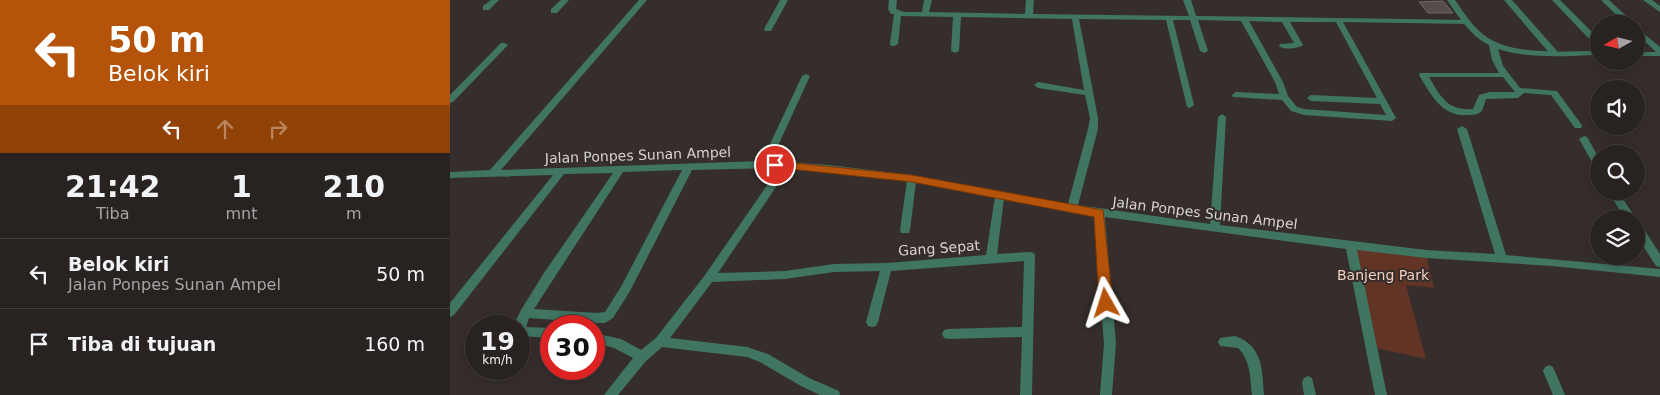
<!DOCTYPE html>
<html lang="id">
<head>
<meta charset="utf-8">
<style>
  body { margin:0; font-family:"DejaVu Sans",sans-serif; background:#302a2a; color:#f1f3f6; height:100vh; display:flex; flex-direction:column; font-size:19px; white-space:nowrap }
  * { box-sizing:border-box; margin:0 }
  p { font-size:16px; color:#a5a4a5 }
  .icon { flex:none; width:28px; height:28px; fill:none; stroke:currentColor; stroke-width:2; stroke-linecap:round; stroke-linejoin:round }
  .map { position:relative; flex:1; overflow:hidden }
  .details { display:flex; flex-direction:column; background:#282221; width:450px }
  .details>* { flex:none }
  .banner { background:#b45309; color:#fff; overflow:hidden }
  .needle { width:32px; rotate:262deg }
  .fabs { position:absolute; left:1140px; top:15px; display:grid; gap:10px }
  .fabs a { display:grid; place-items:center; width:55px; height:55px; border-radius:50%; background:#282221; box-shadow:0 2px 12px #0003,0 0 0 1px #443f3f; font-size:25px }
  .speed { position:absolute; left:15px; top:315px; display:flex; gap:10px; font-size:25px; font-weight:700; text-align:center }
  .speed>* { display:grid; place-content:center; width:65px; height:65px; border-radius:50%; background:#282221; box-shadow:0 2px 12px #0003,0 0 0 1px #443f3f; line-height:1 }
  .speed small { font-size:12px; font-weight:400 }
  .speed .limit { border:8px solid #d22; background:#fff; color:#111 }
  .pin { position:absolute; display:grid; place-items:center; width:42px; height:42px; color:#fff; margin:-21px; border:2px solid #fff; border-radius:50%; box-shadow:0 1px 5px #0007 }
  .me { position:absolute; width:55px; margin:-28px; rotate:354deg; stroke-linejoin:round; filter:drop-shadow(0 0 4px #0008) }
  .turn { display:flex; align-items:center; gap:18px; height:105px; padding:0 25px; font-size:22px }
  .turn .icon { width:65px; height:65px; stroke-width:2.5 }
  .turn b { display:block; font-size:35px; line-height:42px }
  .lanes { display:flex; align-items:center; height:48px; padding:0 25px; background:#0003; justify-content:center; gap:25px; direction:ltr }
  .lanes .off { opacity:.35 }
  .eta { display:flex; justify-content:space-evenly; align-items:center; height:85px; text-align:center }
  .eta b { font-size:30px; font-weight:700; line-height:35px }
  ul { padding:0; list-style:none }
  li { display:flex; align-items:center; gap:15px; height:70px; padding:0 25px; border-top:1px solid #443f3f }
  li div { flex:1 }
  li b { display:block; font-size:19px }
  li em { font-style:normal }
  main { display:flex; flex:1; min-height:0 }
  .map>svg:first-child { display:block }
</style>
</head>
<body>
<main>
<section class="details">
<div class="banner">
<div class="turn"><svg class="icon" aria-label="left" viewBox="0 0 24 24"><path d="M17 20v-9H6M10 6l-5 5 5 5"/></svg><div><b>50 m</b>Belok kiri</div></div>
<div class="lanes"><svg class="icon" aria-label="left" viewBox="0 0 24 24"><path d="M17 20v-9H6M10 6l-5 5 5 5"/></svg><svg class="icon off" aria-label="ahead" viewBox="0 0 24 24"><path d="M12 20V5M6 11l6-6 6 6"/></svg><svg class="icon off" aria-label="right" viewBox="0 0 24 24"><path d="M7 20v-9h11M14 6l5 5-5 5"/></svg></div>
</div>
<div class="eta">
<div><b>21:42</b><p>Tiba</p></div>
<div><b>1</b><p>mnt</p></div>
<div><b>210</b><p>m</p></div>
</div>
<ul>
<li><svg class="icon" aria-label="left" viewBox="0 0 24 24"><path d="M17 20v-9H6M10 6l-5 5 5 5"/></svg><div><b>Belok kiri</b><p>Jalan Ponpes Sunan Ampel</p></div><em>50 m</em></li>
<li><svg class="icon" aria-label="arrive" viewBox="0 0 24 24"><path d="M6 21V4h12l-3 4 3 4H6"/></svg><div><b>Tiba di tujuan</b></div><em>160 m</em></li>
</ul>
</section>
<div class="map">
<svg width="1210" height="395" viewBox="0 0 1210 395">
  <rect width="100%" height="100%" fill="#362e2c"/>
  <path fill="#613425" d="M 901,246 L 976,254 L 984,288 L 956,285 L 976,359 L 921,347 Z"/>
  <path fill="#554d4b" stroke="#6f6764" d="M 993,1 L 1003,13 L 978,13 L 969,2 Z"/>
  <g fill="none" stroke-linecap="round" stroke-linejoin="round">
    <path fill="#407562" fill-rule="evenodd" d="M 41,0 L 49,0 L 39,10 L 33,10 L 33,6 Z
      M 111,0 L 119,0 L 107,13 L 101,13 L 101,9 Z
      M 189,0 L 197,0 L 51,170 L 312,161 L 352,76 L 356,74 L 360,76 L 321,161 L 379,165 L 462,175 L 618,204 L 638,129 L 640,118 L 635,95 L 588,88 L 584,85 L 588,82 L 634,90 L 622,19 L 511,17 L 509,51 L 505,53 L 501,51 L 503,17 L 451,16 L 448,44 L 444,46 L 441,46 L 440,44 L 444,14 L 441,14 L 438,9 L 439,0 L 447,0 L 446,9 L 454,12 L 472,12 L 474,0 L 482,0 L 479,12 L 575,14 L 576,0 L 584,0 L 583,14 L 739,16 L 733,0 L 741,0 L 746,16 L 1017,20 L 1020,20 L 1020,24 L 893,22 L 946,118 L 942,121 L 854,115 L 841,111 L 832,100 L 783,97 L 782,95 L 786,92 L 829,94 L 825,82 L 791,21 L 748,20 L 758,51 L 754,53 L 750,51 L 740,20 L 723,20 L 744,105 L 740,108 L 737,107 L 716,20 L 629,19 L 648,118 L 648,129 L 628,205 L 760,224 L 768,117 L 772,114 L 776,117 L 770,225 L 976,250 L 1045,254 L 1007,129 L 1012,126 L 1017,129 L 1056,255 L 1210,269 L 1210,277 L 1102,266 L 976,258 L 907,250 L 937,395 L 925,395 L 896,249 L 655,217 L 666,343 L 662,395 L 650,395 L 654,343 L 644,216 L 554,199 L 547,254 L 580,252 L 584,253 L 585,256 L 582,395 L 570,395 L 572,337 L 498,339 L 494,338 L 492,334 L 494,330 L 498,329 L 572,327 L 574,261 L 441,271 L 428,322 L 426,326 L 422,327 L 418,326 L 416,322 L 430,271 L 384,272 L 335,279 L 262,282 L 220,338 L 297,347 L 318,354 L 359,378 L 389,391 L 390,395 L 370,395 L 351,386 L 310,362 L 297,357 L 212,347 L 196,361 L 168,395 L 154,395 L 183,358 L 164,348 L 144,343 L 144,333 L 171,339 L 191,350 L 206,338 L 255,275 L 329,168 L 242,170 L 180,291 L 163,318 L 155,323 L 147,323 L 79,318 L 76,327 L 101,328 L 101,338 L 71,336 L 69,335 L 69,326 L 64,326 L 64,324 L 71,310 L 94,273 L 163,173 L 114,174 L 4,315 L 0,317 L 0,303 L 103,175 L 0,178 L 0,172 L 40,170 ZM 799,21 L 832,22 L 844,43 L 830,44 L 829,46 C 834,50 848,49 853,45 L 840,22 L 886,22 L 927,98 L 861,95 L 857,98 L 861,101 L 930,104 L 936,115 L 854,109 L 847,107 L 838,96 L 833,82 ZM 338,169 L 379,171 L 457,181 L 450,230 L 451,233 L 459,233 L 460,230 L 466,182 L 545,197 L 536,255 L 437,263 L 384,264 L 335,271 L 268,273 ZM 232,170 L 172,285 L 155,312 L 147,313 L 84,309 L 173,172 Z
      M 330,0 L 338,0 L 321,31 L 315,31 L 314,29 Z
      M 1054,0 L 1062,0 L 1107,51 L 1107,55 L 1101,55 Z
      M 1102,0 L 1110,0 L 1149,39 L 1149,46 L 1146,46 Z
      M 1151,0 L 1159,0 L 1185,24 L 1176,24 Z
      M 1193,0 L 1202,0 L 1210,6 L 1210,12 Z
      M 1186,27 L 1210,47 L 1210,53 L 1207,53 L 1186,33 Z
      M 51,43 L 54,43 L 58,45 L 3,102 L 0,103 L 0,95 Z
      M 1040,43 L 1043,43 L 1047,45 L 1053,66 L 1070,88 L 1107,91 L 1131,124 L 1132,126 L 1131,128 L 1125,128 L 1101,95 L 1074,93 L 1068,98 L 1036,99 C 1032,111 1033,115 1018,115 C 992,117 981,95 969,75 L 970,73 L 1049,73 L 1042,60 L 1039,45 ZM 979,77 L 1053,77 L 1065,92 L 1040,92 L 1029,95 L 1023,109 C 997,111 991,97 979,77 Z
      M 1134,136 L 1137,137 L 1149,158 L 1149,170 L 1146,169 L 1129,139 Z
      M 1158,191 L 1168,191 L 1186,219 L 1175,219 Z
      M 1186,222 L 1190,223 L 1210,254 L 1210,267 L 1206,266 L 1186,235 Z
      M 785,336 C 813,346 812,369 814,395 L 802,395 C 800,378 801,361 788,348 L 770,346 L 768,342 L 770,338 Z
      M 1099,365 L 1103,367 L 1115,395 L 1103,395 L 1093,371 L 1095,367 Z
      M 858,376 L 862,378 L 866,395 L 854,395 L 852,382 L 854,378 Z"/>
    <path fill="#407562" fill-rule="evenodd" d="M 997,0 L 1005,0 C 1014,13 1024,29 1038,38 C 1067,56 1116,51 1149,51 L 1149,55 C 1114,56 1062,61 1032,41 C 1017,31 1007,14 997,0 Z
      M 1186,52 L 1210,52 L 1210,56 L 1186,56 Z"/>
  </g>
  <path fill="#b45309" stroke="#753606" d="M 325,161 L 462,175 L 653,210 L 663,303 L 661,307 L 656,309 L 651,307 L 649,303 L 644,217 L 462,182 L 321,167 L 320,165 Z"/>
  <g text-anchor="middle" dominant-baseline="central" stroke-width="4" stroke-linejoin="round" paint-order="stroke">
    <g font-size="14" fill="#d7d3d1" stroke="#362e2c">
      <text transform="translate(188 155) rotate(-2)">Jalan Ponpes Sunan Ampel</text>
      <text transform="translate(755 213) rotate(7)">Jalan Ponpes Sunan Ampel</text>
      <text transform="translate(489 248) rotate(-4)">Gang Sepat</text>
    </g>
    <g font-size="14" fill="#f3cec1" stroke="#362e2c">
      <text x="933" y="275">Banjeng Park</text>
    </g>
  </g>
</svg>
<div class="fabs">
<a><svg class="needle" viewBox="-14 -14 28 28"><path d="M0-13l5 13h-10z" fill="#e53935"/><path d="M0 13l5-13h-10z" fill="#a5a4a5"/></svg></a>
<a><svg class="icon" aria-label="sound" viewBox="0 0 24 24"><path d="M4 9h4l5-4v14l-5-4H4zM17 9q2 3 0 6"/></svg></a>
<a><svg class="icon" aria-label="search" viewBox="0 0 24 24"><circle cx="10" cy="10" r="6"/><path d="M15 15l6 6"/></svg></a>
<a><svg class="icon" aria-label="layers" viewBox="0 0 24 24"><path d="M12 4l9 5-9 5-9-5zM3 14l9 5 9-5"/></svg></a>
</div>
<div class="speed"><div>19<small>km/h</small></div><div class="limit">30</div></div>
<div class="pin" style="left:325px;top:165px;background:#d93025"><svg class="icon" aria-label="arrive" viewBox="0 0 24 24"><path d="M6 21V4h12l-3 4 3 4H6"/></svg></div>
<svg class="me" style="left:656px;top:303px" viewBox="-20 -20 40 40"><path d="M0-17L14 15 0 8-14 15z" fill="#b45309" stroke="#fff" stroke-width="4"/></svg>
</div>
</main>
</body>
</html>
